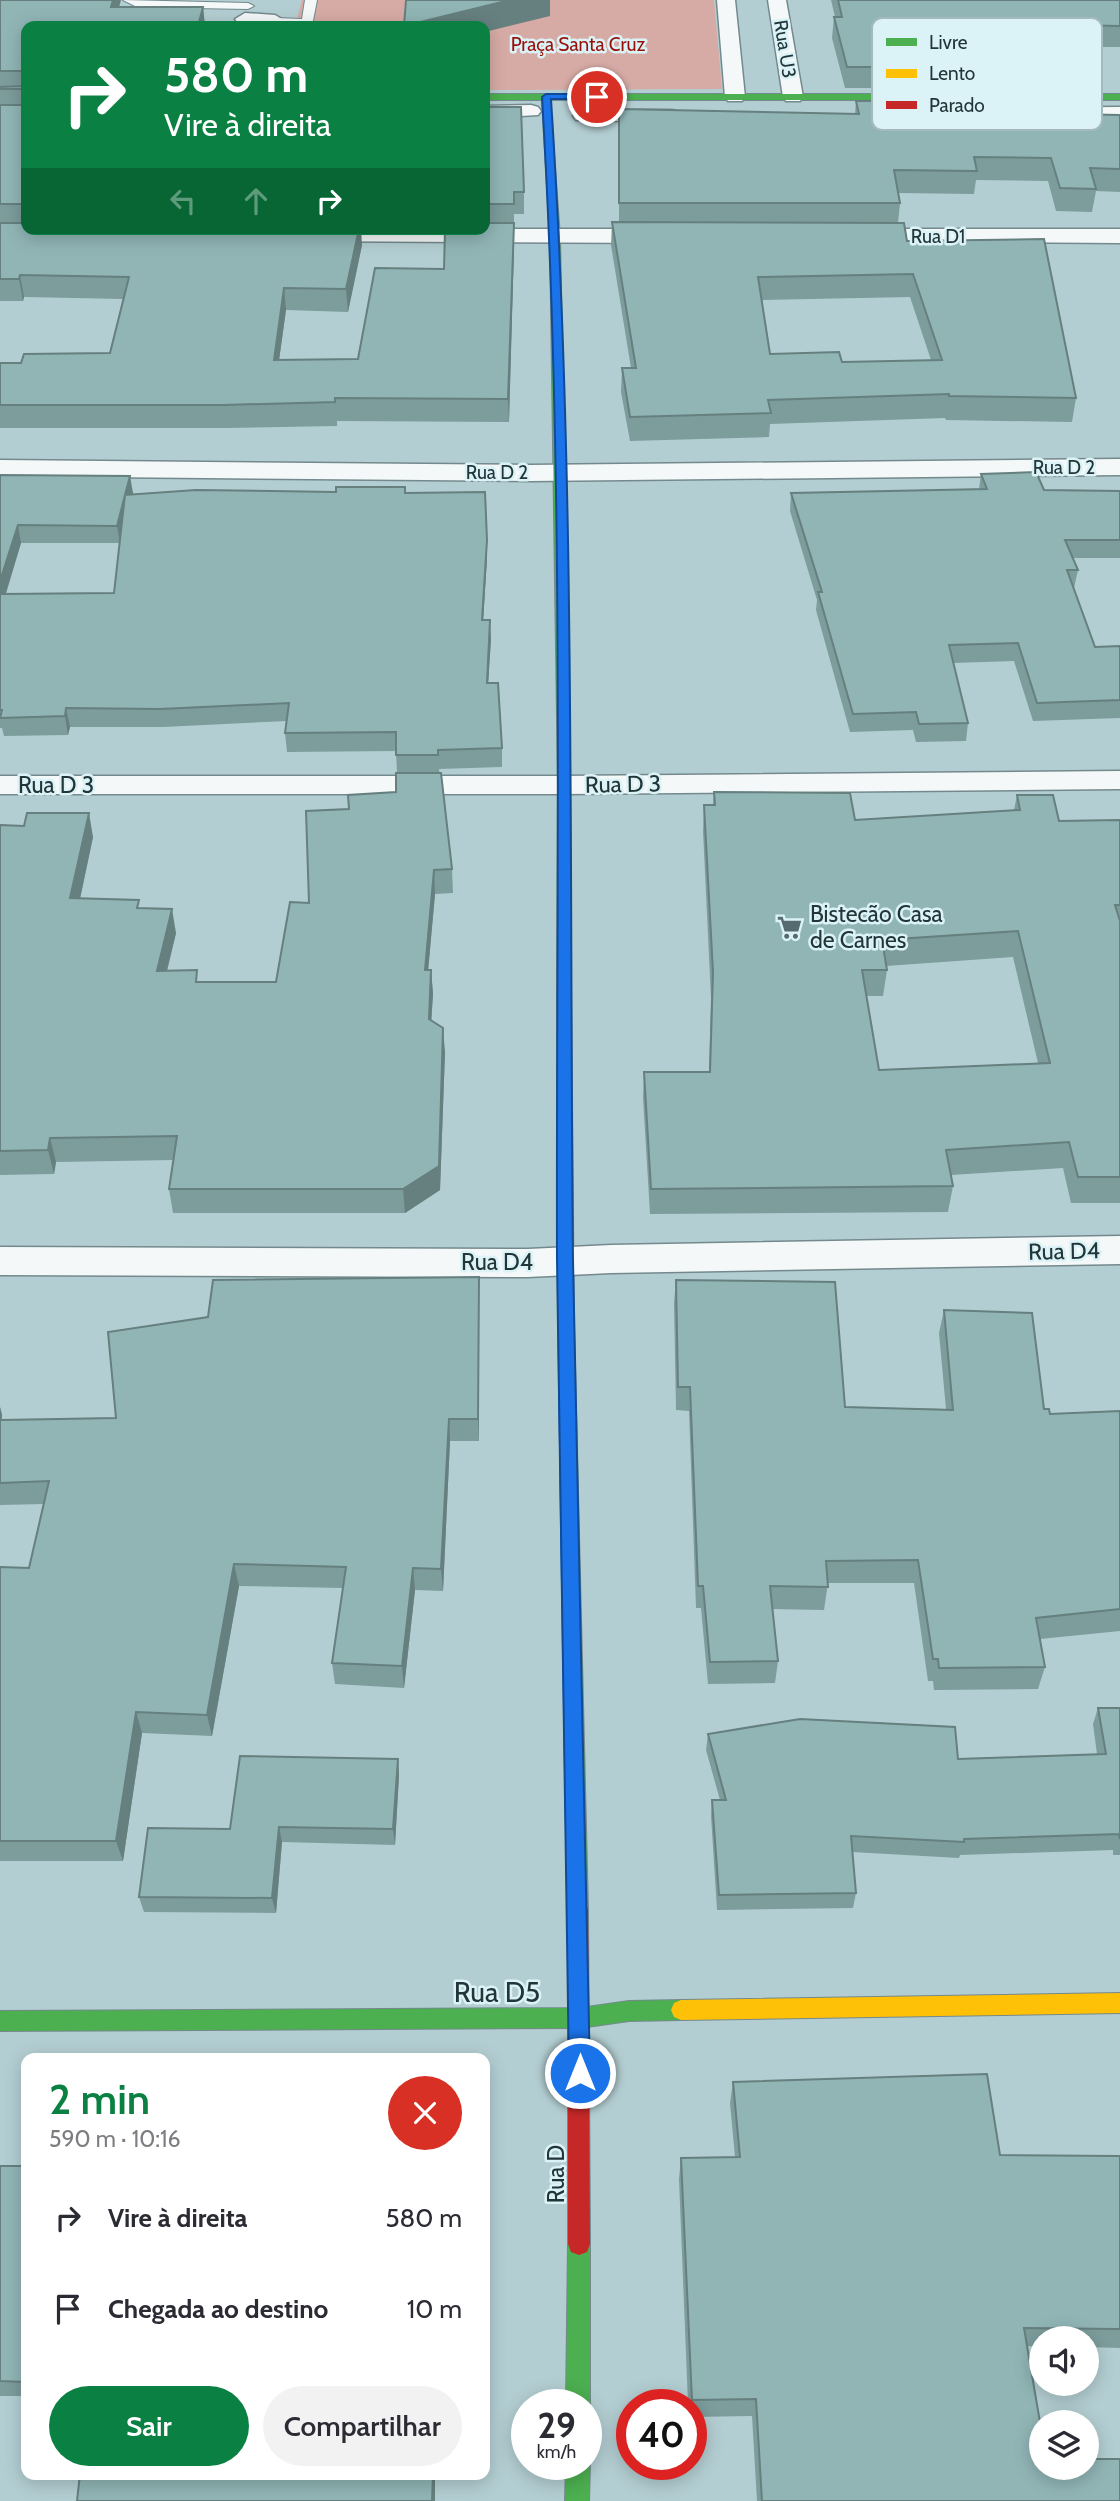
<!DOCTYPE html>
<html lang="pt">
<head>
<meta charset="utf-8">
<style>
  body { margin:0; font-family:Cabin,sans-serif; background:#f2f2f3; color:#2b2b33; height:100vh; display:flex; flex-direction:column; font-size:26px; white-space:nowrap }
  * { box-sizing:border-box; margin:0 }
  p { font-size:23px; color:#7c7c81 }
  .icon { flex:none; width:38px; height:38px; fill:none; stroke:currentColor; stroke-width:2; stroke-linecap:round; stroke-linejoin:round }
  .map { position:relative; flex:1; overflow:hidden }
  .panel { position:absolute; left:21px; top:2053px; width:469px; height:427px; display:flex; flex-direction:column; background:#fff; border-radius:14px; box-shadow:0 4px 18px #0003 }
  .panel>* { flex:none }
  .hud { position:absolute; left:21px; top:21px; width:469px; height:214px; border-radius:14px; box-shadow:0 4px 18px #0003; background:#0b8043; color:#fff; overflow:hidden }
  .buttons { position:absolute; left:1029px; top:2326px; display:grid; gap:14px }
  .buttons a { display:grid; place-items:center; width:70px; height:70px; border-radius:50%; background:#fff; box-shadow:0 4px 18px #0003; font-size:35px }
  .speed { position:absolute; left:511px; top:2389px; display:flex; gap:14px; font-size:35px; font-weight:700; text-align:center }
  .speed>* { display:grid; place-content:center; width:91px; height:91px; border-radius:50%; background:#fff; box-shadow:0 4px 18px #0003; line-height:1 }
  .speed small { font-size:18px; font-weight:400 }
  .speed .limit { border:10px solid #d22; background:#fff; color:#111 }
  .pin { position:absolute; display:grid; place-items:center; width:60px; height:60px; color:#fff; margin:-30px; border:4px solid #fff; border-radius:50%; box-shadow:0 2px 7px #0007 }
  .me { position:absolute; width:77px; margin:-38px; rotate:0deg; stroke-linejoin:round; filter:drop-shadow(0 0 5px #0008) }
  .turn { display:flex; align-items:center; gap:24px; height:147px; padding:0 28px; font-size:32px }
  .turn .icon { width:91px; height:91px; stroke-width:2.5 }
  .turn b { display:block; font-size:49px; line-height:60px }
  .lanes { display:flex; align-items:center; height:66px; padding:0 28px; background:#0003; justify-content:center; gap:35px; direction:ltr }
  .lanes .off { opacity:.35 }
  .round { display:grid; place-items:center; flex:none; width:74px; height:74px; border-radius:37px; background:#f2f2f3 }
  .overview { display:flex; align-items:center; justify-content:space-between; height:119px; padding:0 28px }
  h1 { font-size:42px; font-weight:600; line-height:52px; color:#0b8043 }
  .primary-button { display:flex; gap:14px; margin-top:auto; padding:14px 28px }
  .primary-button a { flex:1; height:80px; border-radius:42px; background:#0b8043; color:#fff; font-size:28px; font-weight:600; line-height:80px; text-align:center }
  .primary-button a+a { background:#f2f2f3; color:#2b2b33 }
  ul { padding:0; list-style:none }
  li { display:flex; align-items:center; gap:21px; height:91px; padding:0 28px }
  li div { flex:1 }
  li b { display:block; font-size:26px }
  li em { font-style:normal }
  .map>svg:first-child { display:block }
</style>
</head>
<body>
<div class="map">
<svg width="1120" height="2501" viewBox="0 0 1120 2501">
  <rect width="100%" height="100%" fill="#b3ced2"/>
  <path fill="#d7aba5" d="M 302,0 L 714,0 L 722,89 L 485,90 L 485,26 L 295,26 Z"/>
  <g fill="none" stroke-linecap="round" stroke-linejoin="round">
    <defs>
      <path id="lane" d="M 123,0 L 248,3 L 254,6 L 248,9 L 137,7 Z
        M 305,0 L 317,0 L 312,26 L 275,24 L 269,21 L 275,18 L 302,19 Z"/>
      <path id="street" d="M 717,0 L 735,0 L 745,97 L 742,101 L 728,101 L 725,97 Z
        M 768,0 L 786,0 L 803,97 L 800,101 L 786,101 L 783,97 Z
        M 245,13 L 275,15 L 285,21 L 277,26 L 238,23 L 235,19 Z
        M 531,105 L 538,107 L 541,111 L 538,115 L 485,118 L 485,106 Z
        M 1120,107 L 1120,119 L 995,120 L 988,118 L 985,114 L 988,110 L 995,108 Z
        M 583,110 L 672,110 L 679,112 L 682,116 L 679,120 L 672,122 L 576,120 L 573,116 L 576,112 Z
        M 310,229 L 663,229 L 671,231 L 674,236 L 671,241 L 663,243 L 302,241 L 299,236 L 302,231 Z
        M 853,229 L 1120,229 L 1120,243 L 845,241 L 842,236 L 845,231 Z
        M 1120,459 L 1120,475 L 530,481 L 0,476 L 0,460 L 530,465 Z
        M 1120,771 L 1120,789 L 564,794 L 0,794 L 0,776 L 564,776 Z
        M 1120,1236 L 1120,1264 L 611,1273 L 528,1277 L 0,1275 L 0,1247 L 528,1249 L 611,1245 Z"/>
      <path id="fast" d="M 485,94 L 1120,94 L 1120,100 L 550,100 L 560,237 L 570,785 L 571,988 L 564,993 L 557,988 L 558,785 L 550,237 L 542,100 L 485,100 Z
        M 566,1321 L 572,1323 L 574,1327 L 588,1910 L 585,1917 L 578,1919 L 571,1917 L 568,1910 L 558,1327 L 560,1323 Z
        M 681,2000 L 688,2003 L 691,2010 L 688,2017 L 681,2020 L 629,2021 L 580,2028 L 0,2031 L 0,2011 L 580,2008 L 629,2001 Z
        M 579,2233 L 587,2236 L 590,2244 L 590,2404 L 586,2412 L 586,2404 L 566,2404 L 568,2244 L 571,2236 Z
        M 586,2456 L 590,2464 L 589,2501 L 565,2501 L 566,2464 L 586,2464 Z"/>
      <path id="slow" d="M 564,983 L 571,988 L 574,1327 L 572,1331 L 560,1331 L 558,1327 L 557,988 Z
        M 1120,1993 L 1120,2013 L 681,2020 L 674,2017 L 671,2010 L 674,2003 L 681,2000 Z"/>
      <path id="jam" d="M 578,1901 L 585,1903 L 588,1910 L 590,2244 L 587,2252 L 579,2255 L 571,2252 L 568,2244 L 568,1910 L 571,1903 Z"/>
    </defs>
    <use href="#lane" stroke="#74898d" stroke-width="2"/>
    <use href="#street" stroke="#74898d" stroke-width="3"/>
    <use href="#fast" stroke="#74898d" stroke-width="2"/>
    <use href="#slow" stroke="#74898d" stroke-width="2"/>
    <use href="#jam" stroke="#74898d" stroke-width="2"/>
    <use href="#lane" fill="#f4f8f8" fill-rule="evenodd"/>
    <use href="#street" fill="#f4f8f8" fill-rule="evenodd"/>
    <use href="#fast" fill="#4caf50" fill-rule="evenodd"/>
    <use href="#slow" fill="#ffc107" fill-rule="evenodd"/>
    <use href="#jam" fill="#c62828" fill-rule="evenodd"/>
  </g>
  <path fill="#7d9c9c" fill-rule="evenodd" d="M 0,0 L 119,7 L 203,7 L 205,26 L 26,26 L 26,229 L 362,245 L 348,312 L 286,310 L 279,360 L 358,359 L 444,269 L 485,229 L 485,107 L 524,192 L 524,214 L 514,214 L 514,245 L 509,422 L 337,421 L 337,426 L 226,428 L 0,428 L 0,363 L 21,363 L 110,353 L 123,299 L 24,297 L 23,301 L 0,301 Z
    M 831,0 L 1120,0 L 1120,47 L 1082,47 L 1083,48 L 1079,70 L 1004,71 L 1001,88 L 845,88 L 832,38 L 834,17 L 835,17 Z
    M 856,101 L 1022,113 L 1120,115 L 1120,192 L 1096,191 L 1092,212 L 1056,211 L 1048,181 L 976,180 L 974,194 L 898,193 L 900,203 L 898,223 L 907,241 L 1076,398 L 1072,422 L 946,420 L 945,418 L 770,424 L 769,437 L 630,441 L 621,392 L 622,368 L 631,368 L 611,245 L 612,222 L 619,222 L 619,109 L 855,114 ZM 910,297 L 931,360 L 842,362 L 770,354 L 762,300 Z
    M 981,474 L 1044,490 L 1120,491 L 1120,558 L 1072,558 L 1078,570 L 1074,588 L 1095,647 L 1120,646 L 1120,718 L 1033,721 L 1014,661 L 953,663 L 968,723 L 966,741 L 916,742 L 913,730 L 850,732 L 816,610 L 817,600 L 790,511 L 791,493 L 979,489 Z
    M 0,475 L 133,493 L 133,494 L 336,492 L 405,487 L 406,493 L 487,558 L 483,620 L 491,639 L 488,683 L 502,748 L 502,767 L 439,769 L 452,869 L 453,893 L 435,894 L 428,970 L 431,970 L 433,994 L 431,1021 L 445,1052 L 440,1190 L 405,1213 L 173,1213 L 169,1189 L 173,1160 L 56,1162 L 54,1174 L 0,1175 L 0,825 L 93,837 L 80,899 L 140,908 L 176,933 L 167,971 L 199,982 L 276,982 L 349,809 L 396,792 L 397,773 L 396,751 L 287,752 L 285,733 L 287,721 L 163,727 L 70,727 L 68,735 L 4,736 L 2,728 L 0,728 ZM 21,543 L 120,543 L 114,593 L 6,594 Z
    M 714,792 L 855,820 L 1014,810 L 1017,795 L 1059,821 L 1120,820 L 1120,1203 L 1071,1203 L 1063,1168 L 951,1175 L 953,1186 L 948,1212 L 650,1214 L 643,1098 L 644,1072 L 709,1072 L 711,998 L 703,831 L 704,805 L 713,805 ZM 1013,957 L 1038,1063 L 879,1070 L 866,996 L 883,996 L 887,970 L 886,966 Z
    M 479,1277 L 479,1441 L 450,1441 L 443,1591 L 415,1590 L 404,1688 L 335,1684 L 332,1663 L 343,1588 L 239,1586 L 212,1736 L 142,1733 L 123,1861 L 0,1861 L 0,1567 L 29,1568 L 44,1504 L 0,1505 L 0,1407 L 2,1415 L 2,1420 L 116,1418 Z
    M 676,1280 L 845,1407 L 946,1409 L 939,1333 L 944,1310 L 1050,1414 L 1120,1411 L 1120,1631 L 1040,1639 L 1045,1667 L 1038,1689 L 934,1690 L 933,1681 L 928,1681 L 914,1583 L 828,1583 L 824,1610 L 772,1609 L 778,1661 L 775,1683 L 708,1684 L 701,1608 L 696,1608 L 689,1411 L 676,1410 L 674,1303 Z
    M 1098,1708 L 1120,1708 L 1120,1855 L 1113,1855 L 1113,1850 L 960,1855 L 959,1858 L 852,1852 L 856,1893 L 853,1908 L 717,1910 L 711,1816 L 712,1800 L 720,1800 L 706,1750 L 708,1734 L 958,1759 L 1097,1754 L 1093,1724 Z
    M 398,1759 L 399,1775 L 395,1845 L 282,1842 L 276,1913 L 144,1912 L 139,1897 L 230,1829 Z
    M 733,2082 L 1000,2155 L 1120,2156 L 1120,2348 L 1087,2347 L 1087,2338 L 1041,2338 L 1041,2347 L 1027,2346 L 1041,2468 L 1120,2501 L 757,2501 L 752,2416 L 691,2417 L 691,2404 L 688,2404 L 679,2179 L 681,2158 L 735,2157 L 730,2103 Z
    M 0,2166 L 26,2166 L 26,2396 L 0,2396 Z"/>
  <path fill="#667f7f" d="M 113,0 L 121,0 L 114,26 L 111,7 Z
    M 510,0 L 550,0 L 550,16 L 485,32 L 485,26 L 404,26 Z
    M 203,7 L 205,26 L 198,26 Z
    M 514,223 L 514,245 L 509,422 L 508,399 Z
    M 359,229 L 361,229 L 362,245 L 348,312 L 346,289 Z
    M 20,275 L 24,297 L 23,301 L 19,279 Z
    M 284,288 L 286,310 L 276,382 L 274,360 Z
    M 130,476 L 133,493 L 128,513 L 125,495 Z
    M 125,495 L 120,543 L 117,526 Z
    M 18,525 L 21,543 L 0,612 L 0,581 Z
    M 487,540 L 487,558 L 482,639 L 482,620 Z
    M 490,620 L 491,639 L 487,701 L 487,683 Z
    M 66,708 L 70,727 L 68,735 L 65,716 Z
    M 89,813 L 93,837 L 75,922 L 70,898 Z
    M 434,870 L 435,894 L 426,994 L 425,970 Z
    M 172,909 L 176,933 L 161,995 L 157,971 Z
    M 431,970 L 433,994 L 430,1043 L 429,1019 Z
    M 443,1028 L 445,1052 L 440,1190 L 405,1213 L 403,1189 Z
    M 50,1138 L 56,1162 L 54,1174 L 48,1150 Z
    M 479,1277 L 479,1441 L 478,1419 Z
    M 0,1407 L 2,1415 L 0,1431 Z
    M 449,1419 L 450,1441 L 443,1591 L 441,1569 Z
    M 234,1564 L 239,1586 L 212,1736 L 207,1715 Z
    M 413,1568 L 415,1590 L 404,1688 L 402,1666 Z
    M 136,1712 L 142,1733 L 123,1861 L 116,1841 Z
    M 398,1759 L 399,1775 L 395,1845 L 393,1829 Z
    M 279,1827 L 282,1842 L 276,1913 L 272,1898 Z
    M 433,2474 L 435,2474 L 435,2501 L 432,2501 Z"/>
  <path fill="#91b5b5" stroke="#667f7f" stroke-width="2" fill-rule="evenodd" d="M 0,0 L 113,0 L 111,7 L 203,7 L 198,26 L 26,26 L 26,204 L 0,204 L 0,105 L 24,105 L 24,89 L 0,89 L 0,87 L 24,86 L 24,71 L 0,71 Z
    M 406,0 L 510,0 L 404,26 Z
    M 838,0 L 1120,0 L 1120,26 L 1071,25 L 1083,48 L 998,49 L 1004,67 L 847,67 L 834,17 L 842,17 Z
    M 1017,100 L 1022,113 L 1120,115 L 1120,169 L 1090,168 L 1096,189 L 1060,188 L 1051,158 L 974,157 L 977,171 L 894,170 L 900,203 L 619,203 L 619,109 L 859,114 L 856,101 Z
    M 485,107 L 521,107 L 524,192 L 514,192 L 514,204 L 485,204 Z
    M 612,222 L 904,223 L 907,241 L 1044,239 L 1076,398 L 949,396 L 949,394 L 768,400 L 771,413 L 630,417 L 622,368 L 636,368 ZM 913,274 L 942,360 L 842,362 L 839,352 L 770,354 L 758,277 Z
    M 0,223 L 26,223 L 26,229 L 359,229 L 346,289 L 284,288 L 274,360 L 358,359 L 375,268 L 444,269 L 445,229 L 485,229 L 485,223 L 514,223 L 508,399 L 335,398 L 335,402 L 223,405 L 0,405 L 0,363 L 21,363 L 24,354 L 110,353 L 129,277 L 20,275 L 19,279 L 0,279 Z
    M 1036,472 L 1044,490 L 1120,491 L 1120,540 L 1065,540 L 1078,570 L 1067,570 L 1095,647 L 1120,646 L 1120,700 L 1037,703 L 1018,643 L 949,645 L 968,723 L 919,724 L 916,712 L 853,714 L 818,592 L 822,592 L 791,493 L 987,489 L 981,474 Z
    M 0,475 L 130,476 L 125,495 L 196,490 L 336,492 L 336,487 L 405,487 L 405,493 L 485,492 L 487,540 L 482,620 L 490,620 L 487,683 L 498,683 L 502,748 L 438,750 L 438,755 L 396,755 L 396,732 L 285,733 L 289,703 L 160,709 L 66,708 L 65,716 L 0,718 L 2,710 L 0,710 L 0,594 L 114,593 L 125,495 L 117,526 L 18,525 L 0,581 Z
    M 396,773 L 441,773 L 452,869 L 434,870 L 425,970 L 431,970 L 429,1019 L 443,1028 L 439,1166 L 403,1189 L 169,1189 L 177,1136 L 50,1138 L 48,1150 L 0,1151 L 0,825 L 24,826 L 27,813 L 89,813 L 70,898 L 139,900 L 137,908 L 172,909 L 157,971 L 197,970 L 196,982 L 276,982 L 290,902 L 309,903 L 306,811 L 349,809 L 348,795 L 396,792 Z
    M 714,792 L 850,793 L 855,820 L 1020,810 L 1017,795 L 1053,795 L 1059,821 L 1120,820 L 1120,905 L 1115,905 L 1120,921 L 1120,1177 L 1078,1177 L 1069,1142 L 946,1150 L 953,1186 L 651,1189 L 644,1072 L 710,1072 L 713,972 L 704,805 L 715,805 ZM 1018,931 L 1050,1063 L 879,1070 L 862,970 L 887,970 L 882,940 Z
    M 479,1277 L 478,1419 L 449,1419 L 441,1569 L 413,1568 L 402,1666 L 332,1663 L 346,1567 L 234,1564 L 207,1715 L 136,1712 L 116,1841 L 0,1841 L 0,1567 L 29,1568 L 49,1481 L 0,1483 L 0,1420 L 116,1418 L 108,1332 L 208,1317 L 213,1280 Z
    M 676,1280 L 835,1282 L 845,1407 L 953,1410 L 944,1310 L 1032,1313 L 1044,1409 L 1049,1409 L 1050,1414 L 1120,1411 L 1120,1609 L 1036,1618 L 1045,1667 L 939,1668 L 938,1659 L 933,1659 L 918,1560 L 826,1561 L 828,1587 L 770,1586 L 778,1661 L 710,1662 L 703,1586 L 698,1586 L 690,1387 L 678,1387 Z
    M 1098,1708 L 1120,1708 L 1120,1839 L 1119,1834 L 964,1839 L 964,1842 L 851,1836 L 856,1893 L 719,1895 L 712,1800 L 726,1800 L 708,1734 L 800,1719 L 955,1727 L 958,1759 L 1106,1754 Z
    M 240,1756 L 398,1759 L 393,1829 L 279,1827 L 272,1898 L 139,1897 L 148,1828 L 230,1829 Z
    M 987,2074 L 1000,2155 L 1120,2156 L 1120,2329 L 1024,2328 L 1041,2428 L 1041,2468 L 1087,2468 L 1087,2459 L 1120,2459 L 1120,2501 L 762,2501 L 756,2399 L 692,2400 L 681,2158 L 740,2157 L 733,2082 Z
    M 0,2166 L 26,2166 L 26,2382 L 0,2381 Z
    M 80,2474 L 433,2474 L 432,2501 L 77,2501 Z"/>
  <path fill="#1a73e8" stroke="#114b97" stroke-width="2" d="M 546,94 L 597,94 L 601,97 L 597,99 L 551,99 C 576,485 569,873 573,1260 C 577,1531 585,1802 590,2073 L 587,2080 L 580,2083 L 572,2080 L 569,2073 C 565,1801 559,1530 557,1259 C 556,872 565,483 542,97 Z"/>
  <defs>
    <symbol id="supermarket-bare" viewBox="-9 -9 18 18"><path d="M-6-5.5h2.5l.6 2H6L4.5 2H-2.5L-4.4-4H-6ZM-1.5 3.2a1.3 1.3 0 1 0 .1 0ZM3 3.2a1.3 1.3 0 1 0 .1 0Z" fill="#556b6f" stroke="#dbf3f7" stroke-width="2.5" paint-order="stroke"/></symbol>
  </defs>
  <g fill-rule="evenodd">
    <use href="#supermarket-bare" x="772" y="910" width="35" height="35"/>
  </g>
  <g text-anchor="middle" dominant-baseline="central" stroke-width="5" stroke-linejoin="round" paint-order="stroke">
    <g font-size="19" fill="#98100a" stroke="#dbf3f7">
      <text x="578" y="44">Praça Santa Cruz</text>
    </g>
    <g font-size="19" fill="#223539" stroke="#dbf3f7">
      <text transform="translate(785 49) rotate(81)">Rua U3</text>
      <text x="938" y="236">Rua D1</text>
      <text x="1064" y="467">Rua D 2</text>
      <text x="497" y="472">Rua D 2</text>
    </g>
    <g font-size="23" fill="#223539" stroke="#dbf3f7">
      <text transform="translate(623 784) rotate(-1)">Rua D 3</text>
      <text x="56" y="785">Rua D 3</text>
      <text transform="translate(1064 1251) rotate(-1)">Rua D4</text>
      <text x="497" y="1262">Rua D4</text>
      <text transform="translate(556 2174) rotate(-90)">Rua D</text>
    </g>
    <g font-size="23" fill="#223539" stroke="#dbf3f7" text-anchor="start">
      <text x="810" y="914">Bistecão Casa<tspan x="810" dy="26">de Carnes</tspan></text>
    </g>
    <g font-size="28" fill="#223539" stroke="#dbf3f7">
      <text x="497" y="1992">Rua D5</text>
    </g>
  </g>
  <rect x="872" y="18" width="230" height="112" rx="10" fill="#dbf3f7" stroke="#a4babe" stroke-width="2"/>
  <rect x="886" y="38" width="31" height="8" fill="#4caf50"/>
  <rect x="886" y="69" width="31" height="9" fill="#ffc107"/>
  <rect x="886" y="101" width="31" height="8" fill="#c62828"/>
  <g font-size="19" fill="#223539">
    <text x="929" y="49">Livre</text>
    <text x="929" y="80">Lento</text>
    <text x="929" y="112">Parado</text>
  </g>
</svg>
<div class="buttons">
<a><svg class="icon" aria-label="sound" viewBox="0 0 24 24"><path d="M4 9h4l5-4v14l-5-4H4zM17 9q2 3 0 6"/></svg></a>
<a><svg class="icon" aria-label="layers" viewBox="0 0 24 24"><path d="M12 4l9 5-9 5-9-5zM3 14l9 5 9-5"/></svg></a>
</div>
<div class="speed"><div>29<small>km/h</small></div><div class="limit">40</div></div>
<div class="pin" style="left:597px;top:97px;background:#d93025"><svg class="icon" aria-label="arrive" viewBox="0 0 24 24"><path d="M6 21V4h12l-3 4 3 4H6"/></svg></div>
<svg class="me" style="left:580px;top:2073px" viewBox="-20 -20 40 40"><circle r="17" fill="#1a73e8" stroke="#fff" stroke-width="3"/><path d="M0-11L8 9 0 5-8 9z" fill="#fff"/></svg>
<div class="hud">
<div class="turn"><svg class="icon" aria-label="right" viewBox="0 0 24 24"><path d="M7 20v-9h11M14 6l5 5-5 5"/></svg><div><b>580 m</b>Vire à direita</div></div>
<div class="lanes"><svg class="icon off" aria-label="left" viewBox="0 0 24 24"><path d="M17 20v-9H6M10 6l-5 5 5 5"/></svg><svg class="icon off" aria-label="ahead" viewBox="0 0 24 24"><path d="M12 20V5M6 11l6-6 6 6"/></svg><svg class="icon" aria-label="right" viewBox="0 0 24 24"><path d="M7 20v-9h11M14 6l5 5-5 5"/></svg></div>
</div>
<section class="panel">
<div class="overview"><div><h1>2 min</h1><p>590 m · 10:16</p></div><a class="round" style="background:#d93025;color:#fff"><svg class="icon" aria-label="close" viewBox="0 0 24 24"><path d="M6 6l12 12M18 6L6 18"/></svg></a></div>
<ul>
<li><svg class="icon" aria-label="right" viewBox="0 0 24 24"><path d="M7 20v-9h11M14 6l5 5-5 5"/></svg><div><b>Vire à direita</b></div><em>580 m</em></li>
<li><svg class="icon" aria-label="arrive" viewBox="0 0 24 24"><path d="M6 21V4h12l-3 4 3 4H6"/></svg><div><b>Chegada ao destino</b></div><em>10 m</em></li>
</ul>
<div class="primary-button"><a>Sair</a><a>Compartilhar</a></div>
</section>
</div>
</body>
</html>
